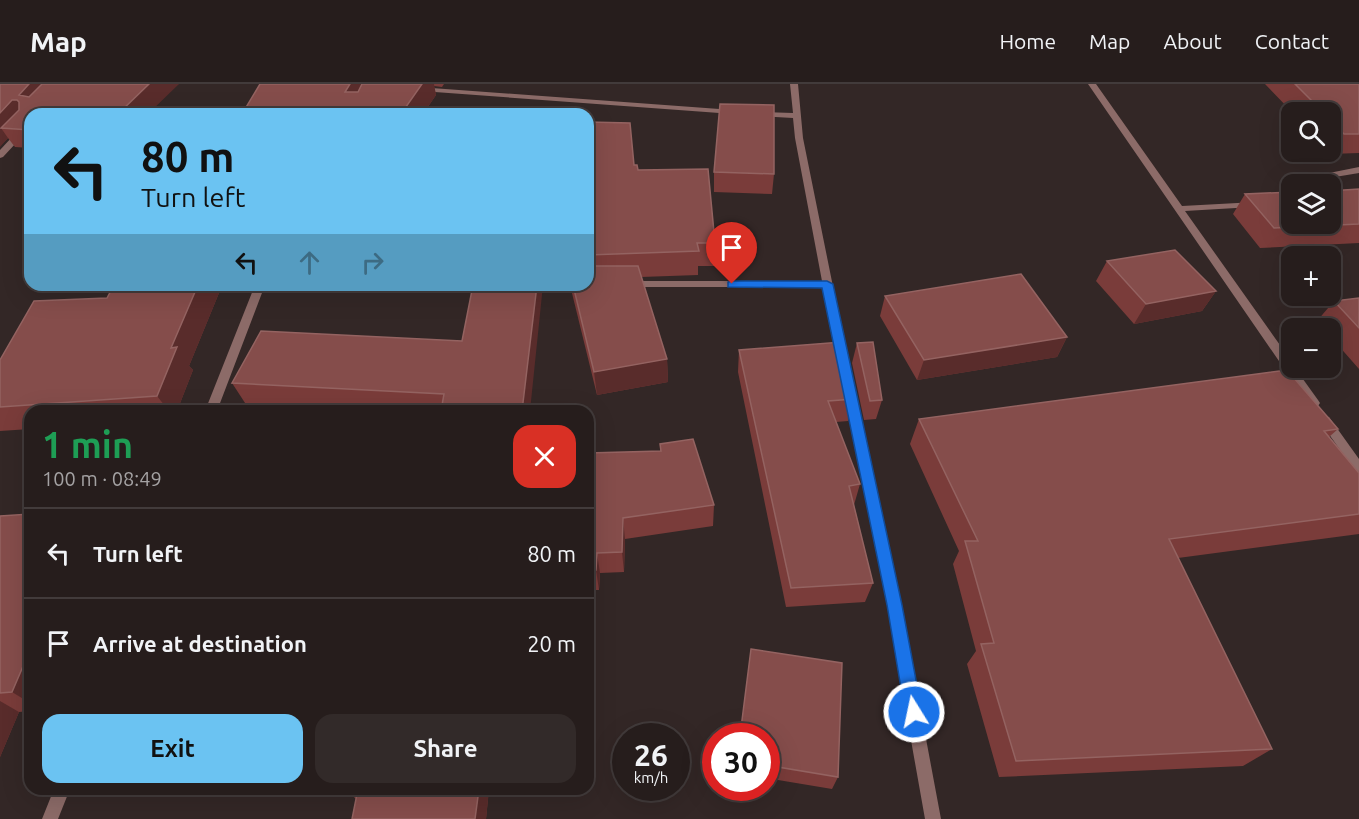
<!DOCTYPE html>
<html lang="en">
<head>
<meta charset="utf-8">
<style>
  body { margin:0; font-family:Ubuntu,sans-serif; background:#322a29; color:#f1f3f6; height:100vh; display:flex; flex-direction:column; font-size:22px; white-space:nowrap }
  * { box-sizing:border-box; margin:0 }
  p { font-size:20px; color:#a4a2a3 }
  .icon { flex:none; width:33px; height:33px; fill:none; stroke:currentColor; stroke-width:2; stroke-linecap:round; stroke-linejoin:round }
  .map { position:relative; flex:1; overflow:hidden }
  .details { position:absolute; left:24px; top:321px; width:570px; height:390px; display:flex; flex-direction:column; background:#261d1c; border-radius:18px; box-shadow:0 6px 24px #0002,0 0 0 2px #423b3b }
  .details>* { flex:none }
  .top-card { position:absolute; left:24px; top:24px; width:570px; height:183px; border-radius:18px; box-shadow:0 6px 24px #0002,0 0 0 2px #423b3b; background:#6bc3f2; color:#111; overflow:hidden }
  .controls { position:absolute; left:1281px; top:18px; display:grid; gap:12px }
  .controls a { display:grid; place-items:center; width:60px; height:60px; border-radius:12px; background:#261d1c; box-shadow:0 6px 24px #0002,0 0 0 2px #423b3b; font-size:30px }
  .speed { position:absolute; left:612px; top:639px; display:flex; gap:12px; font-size:30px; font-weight:700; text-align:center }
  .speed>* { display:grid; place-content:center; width:78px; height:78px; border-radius:50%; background:#261d1c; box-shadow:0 6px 24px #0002,0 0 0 2px #423b3b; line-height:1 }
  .speed small { font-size:15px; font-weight:400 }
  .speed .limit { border:9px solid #d22; background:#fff; color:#111 }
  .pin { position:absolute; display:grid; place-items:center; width:51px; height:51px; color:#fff; margin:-62px -26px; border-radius:50% 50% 50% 0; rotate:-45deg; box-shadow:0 0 6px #0007 }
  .pin .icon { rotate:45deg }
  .me { position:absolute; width:66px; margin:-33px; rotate:350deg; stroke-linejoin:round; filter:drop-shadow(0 0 4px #0008) }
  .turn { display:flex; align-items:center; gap:21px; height:126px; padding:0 18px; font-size:27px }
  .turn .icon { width:78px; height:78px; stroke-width:2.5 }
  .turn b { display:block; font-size:42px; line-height:51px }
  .lanes { display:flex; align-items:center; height:57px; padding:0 18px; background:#0003; justify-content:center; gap:30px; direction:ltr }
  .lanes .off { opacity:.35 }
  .round { display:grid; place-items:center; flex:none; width:63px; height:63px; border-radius:18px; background:#322a29 }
  .headline { display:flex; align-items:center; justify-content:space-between; height:102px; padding:0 18px }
  h1 { font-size:36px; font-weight:700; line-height:45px; color:#1e9e55 }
  .primary-button { display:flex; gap:12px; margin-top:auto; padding:12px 18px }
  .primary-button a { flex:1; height:69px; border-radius:18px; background:#6bc3f2; color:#111; font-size:24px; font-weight:700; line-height:69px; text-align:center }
  .primary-button a+a { background:#322a29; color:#f1f3f6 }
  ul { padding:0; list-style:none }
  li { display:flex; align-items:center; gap:18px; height:90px; padding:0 18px; border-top:2px solid #423b3b }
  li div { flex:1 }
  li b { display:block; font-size:22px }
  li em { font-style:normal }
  header { display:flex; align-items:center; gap:36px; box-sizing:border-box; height:84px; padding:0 30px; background:#261d1c; border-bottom:2px solid #423b3b }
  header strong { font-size:28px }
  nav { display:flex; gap:33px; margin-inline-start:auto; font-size:21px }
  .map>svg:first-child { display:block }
</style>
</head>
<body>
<header>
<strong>Map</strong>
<nav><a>Home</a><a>Map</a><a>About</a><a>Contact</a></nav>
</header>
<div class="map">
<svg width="1359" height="735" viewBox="0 0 1359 735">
  <rect width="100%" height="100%" fill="#332726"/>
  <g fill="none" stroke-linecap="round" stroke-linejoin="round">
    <path fill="#8c6b68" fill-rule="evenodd" d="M 790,0 L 798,0 L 803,54 L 847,272 L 842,276 L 837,272 L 823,203 L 628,203 L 623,200 L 628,197 L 822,197 L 795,54 L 793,34 L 759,32 L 755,30 L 759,28 L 793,29 Z
      M 1088,0 L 1096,0 L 1182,122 L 1256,118 L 1256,122 L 1253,123 L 1185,127 L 1292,278 L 1292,284 L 1295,284 L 1318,316 L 1320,319 L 1318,322 L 1310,322 Z
      M 418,3 L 733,26 L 737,28 L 733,30 L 421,7 L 418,7 Z
      M 27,37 L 30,37 L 30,44 L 3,73 L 0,74 L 0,66 Z
      M 1359,83 L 1359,89 L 1335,93 L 1321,100 L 1311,100 L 1329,89 Z
      M 255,201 L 265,201 L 217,327 L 205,327 Z
      M 849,302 L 855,306 L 901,521 L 941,735 L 925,735 L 887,521 L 843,306 Z
      M 1325,332 L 1329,333 L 1359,375 L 1359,389 L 1355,387 L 1321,339 L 1319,336 L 1321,333 Z
      M 54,705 L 70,705 L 58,735 L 42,735 Z"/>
  </g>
  <path fill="#7a3c3a" d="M 0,0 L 179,0 L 30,30 L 30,64 L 15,63 L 8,54 L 0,62 Z
    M 260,0 L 444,0 L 442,3 L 434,2 L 436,11 L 423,30 L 242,30 Z
    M 1265,0 L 1359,0 L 1359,69 L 1330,70 L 1328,68 L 1330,68 L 1330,28 L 1292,28 Z
    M 588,38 L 715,159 L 714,182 L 698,182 L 698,191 L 641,193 L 667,275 L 668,298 L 597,311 L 570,201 L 588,201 Z
    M 714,88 L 774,90 L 772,110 L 714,108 Z
    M 1359,105 L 1359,159 L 1260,164 L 1233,130 L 1245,110 Z
    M 1107,177 L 1216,207 L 1202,227 L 1134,240 L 1096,197 Z
    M 114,201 L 226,201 L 223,208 L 219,209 L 189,282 L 193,286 L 177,327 L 30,327 L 30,345 L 0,347 L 0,276 L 107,214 Z
    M 885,212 L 1067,253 L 1057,273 L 917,296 L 880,232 Z
    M 1359,214 L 1359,285 L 1330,252 L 1330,244 L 1324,244 L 1317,237 L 1334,217 Z
    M 462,257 L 530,327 L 342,327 L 247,322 L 232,299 Z
    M 857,259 L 882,316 L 876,335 L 864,336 L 852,279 Z
    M 739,266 L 854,315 L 848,337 L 836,338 L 860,400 L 854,421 L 873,499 L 865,518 L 786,523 L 738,288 Z
    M 919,335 L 1338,345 L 1329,353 L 1359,389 L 1359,450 L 1178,474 L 1272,665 L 1243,682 L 999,693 L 967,580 L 976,567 L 953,480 L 959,467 L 910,360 Z
    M 660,360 L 714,421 L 713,442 L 625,455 L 624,488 L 600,489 L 599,506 L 588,506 L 588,369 L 660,367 Z
    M 30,430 L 30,627 L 19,628 L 0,673 L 0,432 Z
    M 751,565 L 838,693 L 832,705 L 766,694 L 766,652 L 740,652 Z
    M 346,705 L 489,705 L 486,735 L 352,735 L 356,715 L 346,706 Z"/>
  <path fill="#592c2b" d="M 29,0 L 59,0 L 32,30 L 19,11 Z
    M 149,0 L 179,0 L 148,30 L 118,30 Z
    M 350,0 L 371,0 L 353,30 L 345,8 Z
    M 422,0 L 434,0 L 436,11 L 423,30 L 401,30 Z
    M 12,16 L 17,16 L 30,35 L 1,44 L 8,54 L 0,63 L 0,29 Z
    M 198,201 L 215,201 L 219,209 L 189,282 L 193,286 L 177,327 L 169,327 L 157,312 L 171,264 Z
    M 219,201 L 226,201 L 223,208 Z
    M 537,201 L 543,201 L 530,327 L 522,327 Z
    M 1216,207 L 1202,227 L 1134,240 L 1146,220 Z
    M 1067,253 L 1057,273 L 917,296 L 924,276 Z
    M 667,275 L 668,298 L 597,311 L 594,288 Z
    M 623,434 L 625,455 L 624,488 L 622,468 Z
    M 597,469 L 600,489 L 599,506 L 596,486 Z
    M 30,566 L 30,619 L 12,608 Z
    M 0,617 L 19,628 L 0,673 Z
    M 479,705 L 489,705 L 486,735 L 475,735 Z"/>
  <path fill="#854d4b" stroke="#946361" stroke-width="1.5" d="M 0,0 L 29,0 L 19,11 L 29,13 L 42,0 L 149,0 L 118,30 L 30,30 L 30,46 L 1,44 L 19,26 L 19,18 L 17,16 L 12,16 L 0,29 Z
    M 260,0 L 350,0 L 345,8 L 358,8 L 362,0 L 422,0 L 401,30 L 242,30 Z
    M 1295,0 L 1359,0 L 1359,50 L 1344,50 L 1330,36 L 1330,28 L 1323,28 Z
    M 720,20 L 774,21 L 774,90 L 714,88 Z
    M 588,38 L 630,39 L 634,81 L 637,81 L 638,86 L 708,85 L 715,159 L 697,159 L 699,167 L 588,171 Z
    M 1359,105 L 1359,140 L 1274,144 L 1245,110 L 1292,108 L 1292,140 L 1330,140 L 1330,107 Z
    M 1175,166 L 1216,207 L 1146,220 L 1107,177 Z
    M 588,182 L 638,182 L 667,275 L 594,288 L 573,201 L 588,201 Z
    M 1021,190 L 1067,253 L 924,276 L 885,212 Z
    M 114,201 L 198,201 L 171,264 L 177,263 L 157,312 L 0,323 L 0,276 L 34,217 L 107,214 Z
    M 473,201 L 537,201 L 522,327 L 441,327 L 444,310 L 232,299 L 261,247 L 462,257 Z
    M 1359,214 L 1359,244 L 1334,217 Z
    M 842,258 L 854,315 L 828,317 L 860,400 L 849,402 L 873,499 L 791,504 L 739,266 Z
    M 873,258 L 882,316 L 870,317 L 857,259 Z
    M 1287,286 L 1338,345 L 1324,347 L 1359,389 L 1359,430 L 1169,455 L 1272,665 L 1016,677 L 981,560 L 994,559 L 965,457 L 978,457 L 919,335 Z
    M 693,355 L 714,421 L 623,434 L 622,468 L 597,469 L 596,486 L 588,486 L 588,369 L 661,367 L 660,360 Z
    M 30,430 L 30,566 L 12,608 L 0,609 L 0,432 Z
    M 751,565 L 842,579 L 838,693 L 766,681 L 766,652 L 740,652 Z
    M 346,705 L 479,705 L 475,735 L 352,735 L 358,705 L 346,706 Z"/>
  <path fill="#1a73e8" stroke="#114b97" stroke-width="1.5" d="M 732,197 L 827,197 L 833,200 L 902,521 L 922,628 L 920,634 L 914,636 L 908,634 L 905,628 L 887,521 L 822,204 L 728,203 L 728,198 Z"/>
</svg>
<div class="controls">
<a><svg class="icon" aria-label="search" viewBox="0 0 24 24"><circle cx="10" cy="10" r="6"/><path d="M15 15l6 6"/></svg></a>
<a><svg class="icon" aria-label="layers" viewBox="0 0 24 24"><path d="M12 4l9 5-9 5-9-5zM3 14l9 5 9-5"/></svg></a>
<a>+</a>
<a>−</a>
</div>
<div class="speed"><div>26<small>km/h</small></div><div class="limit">30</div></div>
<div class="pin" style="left:732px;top:200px;background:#d93025"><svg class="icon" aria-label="arrive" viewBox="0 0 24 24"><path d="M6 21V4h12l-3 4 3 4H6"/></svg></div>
<svg class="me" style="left:914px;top:628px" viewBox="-20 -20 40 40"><circle r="17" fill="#1a73e8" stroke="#fff" stroke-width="3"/><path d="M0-11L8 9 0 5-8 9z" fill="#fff"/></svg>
<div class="top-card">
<div class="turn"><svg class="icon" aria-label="left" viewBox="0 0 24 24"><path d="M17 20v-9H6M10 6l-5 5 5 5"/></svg><div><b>80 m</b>Turn left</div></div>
<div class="lanes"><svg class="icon" aria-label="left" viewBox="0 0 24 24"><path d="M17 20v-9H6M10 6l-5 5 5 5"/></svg><svg class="icon off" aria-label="ahead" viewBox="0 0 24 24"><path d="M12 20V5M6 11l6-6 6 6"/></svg><svg class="icon off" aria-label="right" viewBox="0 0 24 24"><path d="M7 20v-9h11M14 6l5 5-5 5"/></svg></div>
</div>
<section class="details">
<div class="headline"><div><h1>1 min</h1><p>100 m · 08:49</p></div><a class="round" style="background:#d93025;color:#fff"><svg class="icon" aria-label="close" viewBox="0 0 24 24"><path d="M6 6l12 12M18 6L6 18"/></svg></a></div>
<ul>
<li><svg class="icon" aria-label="left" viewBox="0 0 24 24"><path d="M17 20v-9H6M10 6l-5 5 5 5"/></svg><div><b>Turn left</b></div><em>80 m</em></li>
<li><svg class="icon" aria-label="arrive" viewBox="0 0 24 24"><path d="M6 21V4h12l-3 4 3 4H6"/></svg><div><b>Arrive at destination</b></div><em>20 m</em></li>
</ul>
<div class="primary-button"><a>Exit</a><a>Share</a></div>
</section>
</div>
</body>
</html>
